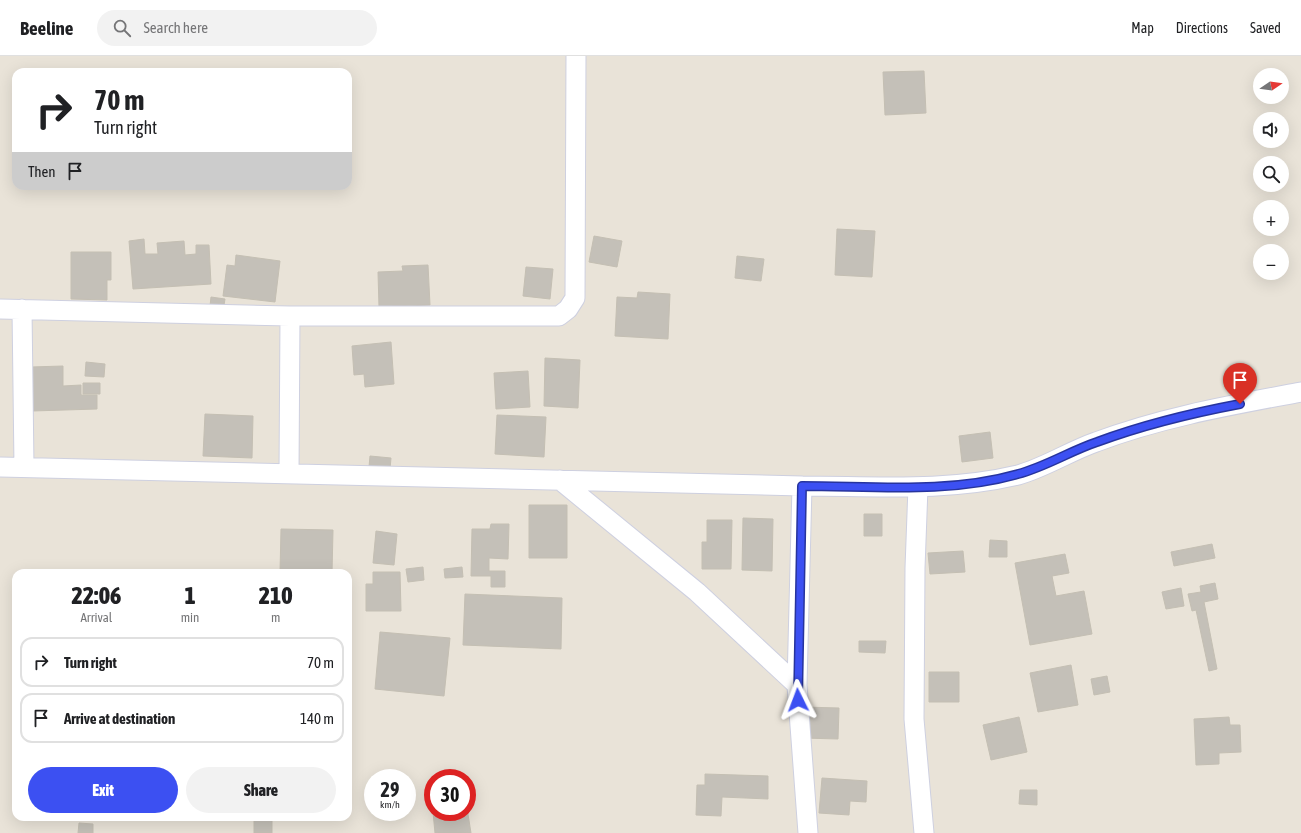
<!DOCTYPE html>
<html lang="en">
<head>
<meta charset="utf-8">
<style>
  body { margin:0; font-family:"Asap Condensed",sans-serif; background:#f2f2f2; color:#202124; height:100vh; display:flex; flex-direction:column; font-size:15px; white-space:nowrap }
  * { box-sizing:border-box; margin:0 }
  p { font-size:13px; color:#757577 }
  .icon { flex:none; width:22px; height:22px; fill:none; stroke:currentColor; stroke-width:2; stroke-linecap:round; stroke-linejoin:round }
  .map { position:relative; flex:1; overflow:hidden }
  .details { position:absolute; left:12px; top:513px; width:340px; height:252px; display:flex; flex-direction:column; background:#fff; border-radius:12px; box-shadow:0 4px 16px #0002 }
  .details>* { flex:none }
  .top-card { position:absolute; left:12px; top:12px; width:340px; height:122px; border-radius:12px; box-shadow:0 4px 16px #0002; background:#fff; color:#202124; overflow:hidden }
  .needle { width:26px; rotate:77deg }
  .controls { position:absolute; left:1253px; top:12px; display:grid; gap:8px }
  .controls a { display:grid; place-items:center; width:36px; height:36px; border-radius:50%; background:#fff; box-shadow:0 4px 16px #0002; font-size:20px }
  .speed { position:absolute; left:364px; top:713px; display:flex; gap:8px; font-size:20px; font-weight:700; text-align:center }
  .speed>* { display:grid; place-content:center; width:52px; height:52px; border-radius:50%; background:#fff; box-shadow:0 4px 16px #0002; line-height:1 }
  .speed small { font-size:10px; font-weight:400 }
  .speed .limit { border:6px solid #d22; background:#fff; color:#111 }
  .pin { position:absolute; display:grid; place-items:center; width:34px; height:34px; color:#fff; margin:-41px -17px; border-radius:50% 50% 50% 0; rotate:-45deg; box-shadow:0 0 4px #0007 }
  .pin .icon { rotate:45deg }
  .me { position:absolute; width:44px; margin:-22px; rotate:357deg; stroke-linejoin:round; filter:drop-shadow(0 0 3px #0008) }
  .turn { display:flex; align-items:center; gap:14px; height:84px; padding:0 16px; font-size:18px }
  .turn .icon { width:52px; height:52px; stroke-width:2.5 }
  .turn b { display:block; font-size:28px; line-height:34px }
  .then { display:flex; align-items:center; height:38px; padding:0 16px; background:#0003; gap:8px; font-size:15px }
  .eta { display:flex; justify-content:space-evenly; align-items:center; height:68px; text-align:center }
  .eta b { font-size:24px; font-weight:800; line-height:28px }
  .cta { display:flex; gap:8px; margin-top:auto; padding:8px 16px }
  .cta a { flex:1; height:46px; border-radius:24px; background:#3c50f2; color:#fff; font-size:16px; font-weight:800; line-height:46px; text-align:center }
  .cta a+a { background:#f2f2f2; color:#202124 }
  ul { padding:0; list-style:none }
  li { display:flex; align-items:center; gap:12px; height:50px; margin:0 8px 6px; padding:0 8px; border:2px solid #e0e0e0; border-radius:12px }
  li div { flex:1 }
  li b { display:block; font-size:15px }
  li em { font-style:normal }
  header { display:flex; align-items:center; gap:24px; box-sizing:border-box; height:56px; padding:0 20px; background:#fff; border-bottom:1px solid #e0e0e0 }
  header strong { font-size:19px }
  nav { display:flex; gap:22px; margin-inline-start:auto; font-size:14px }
  .search { width:280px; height:36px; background:#f2f2f2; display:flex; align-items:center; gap:10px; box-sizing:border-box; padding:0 14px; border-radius:22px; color:#757577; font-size:15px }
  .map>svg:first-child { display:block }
</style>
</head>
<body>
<header>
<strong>Beeline</strong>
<div class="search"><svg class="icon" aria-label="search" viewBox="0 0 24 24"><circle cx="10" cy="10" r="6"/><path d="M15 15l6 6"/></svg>Search here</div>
<nav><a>Map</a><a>Directions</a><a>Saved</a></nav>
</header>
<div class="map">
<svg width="1301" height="777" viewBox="0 0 1301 777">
  <rect width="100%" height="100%" fill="#e9e3d8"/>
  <path fill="#c4c0b8" stroke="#c4bfb3" d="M 924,15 L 926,57 L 885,59 L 883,16 Z
    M 837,173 L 875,175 L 872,221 L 835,219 Z
    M 594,180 L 622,185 L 617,211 L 589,206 Z
    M 144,183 L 145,198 L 158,198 L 157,187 L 184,185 L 185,199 L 196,198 L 196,189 L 209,189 L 211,228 L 133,233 L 129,185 Z
    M 71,196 L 111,196 L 111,224 L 107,224 L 107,244 L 71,243 Z
    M 236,199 L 280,205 L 275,246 L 223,240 L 227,209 L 235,210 Z
    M 737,200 L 764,203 L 761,225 L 735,222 Z
    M 428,209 L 430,249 L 379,251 L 378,216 L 403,215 L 402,210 Z
    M 526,211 L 553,213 L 550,243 L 523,240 Z
    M 638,236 L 670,238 L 668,283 L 615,280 L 617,241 L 637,242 Z
    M 211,241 L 225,243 L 222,261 L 209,259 Z
    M 391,286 L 394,328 L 365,331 L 364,318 L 354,319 L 352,290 Z
    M 545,302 L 580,304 L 578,352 L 544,350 Z
    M 86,306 L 105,308 L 104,321 L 85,320 Z
    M 63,310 L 63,330 L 81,329 L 81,339 L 97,339 L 97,353 L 32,355 L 31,311 Z
    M 528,315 L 530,351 L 496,353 L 494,317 Z
    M 83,327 L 100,327 L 100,338 L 83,338 Z
    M 205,358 L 253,360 L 252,402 L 203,400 Z
    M 497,359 L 546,361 L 544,401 L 495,398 Z
    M 990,376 L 993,402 L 962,406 L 959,380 Z
    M 370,400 L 391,402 L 390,413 L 369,411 Z
    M 529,449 L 567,449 L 567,502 L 529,502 Z
    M 864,458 L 882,458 L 882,480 L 864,480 Z
    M 743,462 L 773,463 L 772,515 L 742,514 Z
    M 707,464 L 732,464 L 731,513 L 702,513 L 702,486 L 707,486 Z
    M 491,468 L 509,468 L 508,503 L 489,502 L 489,515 L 505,515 L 505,531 L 491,531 L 491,520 L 471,520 L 472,473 L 490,473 Z
    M 281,473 L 333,474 L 332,517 L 280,517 Z
    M 376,475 L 397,478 L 394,509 L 373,507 Z
    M 990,484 L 1007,485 L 1007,501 L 989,501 Z
    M 1212,488 L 1215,502 L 1174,510 L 1171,496 Z
    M 963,495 L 965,516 L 930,518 L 928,497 Z
    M 1065,498 L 1069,517 L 1052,520 L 1056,540 L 1084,535 L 1092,578 L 1030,589 L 1015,507 Z
    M 423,511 L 424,524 L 408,526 L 406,513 Z
    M 462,511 L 463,521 L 445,522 L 444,513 Z
    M 373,516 L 400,516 L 401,555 L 366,555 L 366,528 L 373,528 Z
    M 1215,527 L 1218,543 L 1204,546 L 1217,613 L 1209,615 L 1196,554 L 1192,555 L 1188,538 L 1201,536 L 1200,530 Z
    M 1181,532 L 1184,550 L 1166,553 L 1162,536 Z
    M 465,538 L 562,542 L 561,593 L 463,589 Z
    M 380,576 L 450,582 L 444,640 L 375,633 Z
    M 859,585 L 886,585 L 885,597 L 859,596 Z
    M 1071,609 L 1078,649 L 1038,656 L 1030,617 Z
    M 929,616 L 959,616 L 959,646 L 929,646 Z
    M 1107,620 L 1110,636 L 1094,639 L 1091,623 Z
    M 803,651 L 839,652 L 838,683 L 803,682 Z
    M 1019,661 L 1027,696 L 991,704 L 983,669 Z
    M 1229,661 L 1230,669 L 1240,669 L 1241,696 L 1219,697 L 1219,708 L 1196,709 L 1194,663 Z
    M 705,718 L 768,720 L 768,743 L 722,741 L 721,760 L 696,759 L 697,729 L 705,729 Z
    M 822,722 L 867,725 L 866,746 L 850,745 L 849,759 L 819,757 Z
    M 1020,734 L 1037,734 L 1037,749 L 1019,748 Z
    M 467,752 L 471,777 L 435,777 L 433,756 L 467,756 Z
    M 254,761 L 272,761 L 272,777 L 254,777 Z
    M 79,767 L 93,768 L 93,777 L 78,777 Z"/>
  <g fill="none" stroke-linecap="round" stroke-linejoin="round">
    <defs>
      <path id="street" d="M 0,253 L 290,260 L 559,260 L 568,253 L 575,242 L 576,0
        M 22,253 L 24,411
        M 0,411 L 802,430 C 874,430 947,436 1018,419 C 1044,412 1070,395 1096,386 C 1162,361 1232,349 1301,336
        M 289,417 L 290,260
        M 560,424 L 697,536 L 797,629
        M 802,430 L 797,629 L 808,777
        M 918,431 L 915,512 L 914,663 L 924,777"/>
    </defs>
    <use href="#street" stroke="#ced0e0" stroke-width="21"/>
    <use href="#street" stroke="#fff" stroke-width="19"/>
  </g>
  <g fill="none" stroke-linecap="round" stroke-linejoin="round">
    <defs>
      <path id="route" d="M 798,644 L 802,430 C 873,430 948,438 1018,418 C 1045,411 1070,395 1097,386 C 1143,369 1192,357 1240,348"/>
    </defs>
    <use href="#route" stroke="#27349d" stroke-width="10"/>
    <use href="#route" stroke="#3c50f2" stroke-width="7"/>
  </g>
</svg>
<div class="controls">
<a><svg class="needle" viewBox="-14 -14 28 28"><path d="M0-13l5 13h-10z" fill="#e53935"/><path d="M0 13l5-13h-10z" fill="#757577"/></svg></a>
<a><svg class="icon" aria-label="sound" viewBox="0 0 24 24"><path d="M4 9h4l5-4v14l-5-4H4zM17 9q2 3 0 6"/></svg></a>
<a><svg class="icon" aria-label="search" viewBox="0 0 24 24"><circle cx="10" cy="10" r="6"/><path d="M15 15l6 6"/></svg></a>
<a>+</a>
<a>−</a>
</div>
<div class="speed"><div>29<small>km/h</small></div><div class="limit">30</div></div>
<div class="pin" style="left:1240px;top:348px;background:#d93025"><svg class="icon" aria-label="arrive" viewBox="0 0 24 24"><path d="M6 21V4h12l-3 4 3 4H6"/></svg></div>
<svg class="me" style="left:798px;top:644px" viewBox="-20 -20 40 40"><path d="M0-17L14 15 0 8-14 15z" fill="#3c50f2" stroke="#fff" stroke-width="4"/></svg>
<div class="top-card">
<div class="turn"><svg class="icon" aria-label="right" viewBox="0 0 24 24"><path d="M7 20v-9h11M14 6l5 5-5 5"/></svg><div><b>70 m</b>Turn right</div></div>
<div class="then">Then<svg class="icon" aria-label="arrive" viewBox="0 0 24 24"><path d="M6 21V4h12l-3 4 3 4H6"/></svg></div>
</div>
<section class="details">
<div class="eta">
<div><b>22:06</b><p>Arrival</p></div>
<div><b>1</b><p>min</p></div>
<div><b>210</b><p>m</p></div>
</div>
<ul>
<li><svg class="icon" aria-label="right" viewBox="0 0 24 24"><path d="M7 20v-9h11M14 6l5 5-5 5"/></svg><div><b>Turn right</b></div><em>70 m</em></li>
<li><svg class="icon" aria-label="arrive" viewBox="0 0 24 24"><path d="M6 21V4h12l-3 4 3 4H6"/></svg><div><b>Arrive at destination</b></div><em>140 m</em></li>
</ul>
<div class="cta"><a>Exit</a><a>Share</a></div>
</section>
</div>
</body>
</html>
